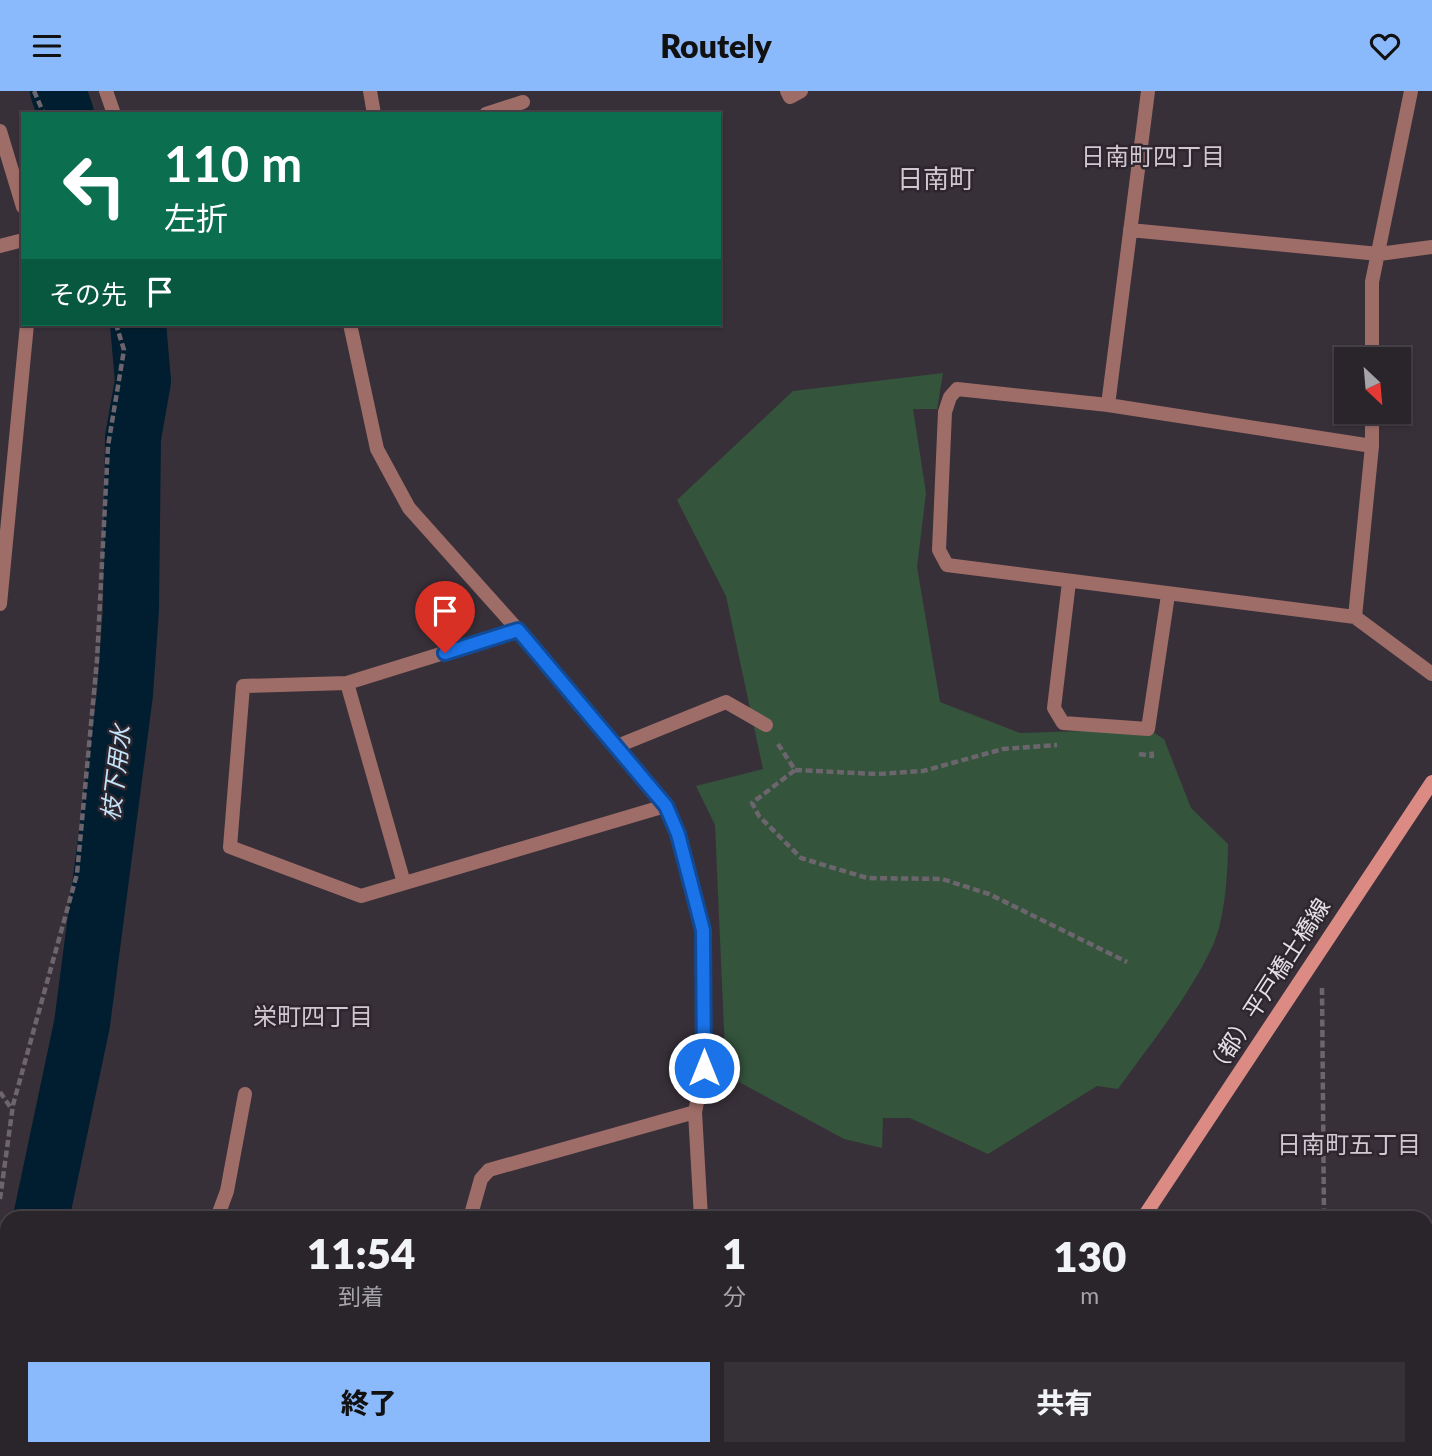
<!DOCTYPE html>
<html lang="ja">
<head>
<meta charset="utf-8">
<style>
  body { margin:0; font-family:Lato,"Noto Sans JP",sans-serif; background:#363037; color:#f1f3f6; height:100vh; display:flex; flex-direction:column; font-size:26px; white-space:nowrap }
  * { box-sizing:border-box; margin:0 }
  p { font-size:23px; color:#a5a4a9 }
  .icon { flex:none; width:38px; height:38px; fill:none; stroke:currentColor; stroke-width:2; stroke-linecap:round; stroke-linejoin:round }
  .map { position:relative; flex:1; overflow:hidden }
  .sheet { position:absolute; left:0px; top:1120px; width:1433px; height:245px; display:flex; flex-direction:column; background:#2a242b; border-radius:21px 21px 0 0; box-shadow:0 2px 5px #0004,0 0 0 2px #464147 }
  .sheet>* { flex:none }
  .hud { position:absolute; left:21px; top:21px; width:700px; height:214px; border-radius:0px; box-shadow:0 2px 5px #0004,0 0 0 2px #464147; background:#0b6e4f; color:#fff; overflow:hidden }
  .needle { width:46px; rotate:154deg }
  .tools { position:absolute; left:1334px; top:256px; display:grid; gap:14px }
  .tools a { display:grid; place-items:center; width:77px; height:77px; border-radius:0px; background:#2a242b; box-shadow:0 2px 5px #0004,0 0 0 2px #464147; font-size:35px }
  .pin { position:absolute; display:grid; place-items:center; width:60px; height:60px; color:#fff; margin:-72px -30px; border-radius:50% 50% 50% 0; rotate:-45deg; box-shadow:0 0 7px #0007 }
  .pin .icon { rotate:45deg }
  .me { position:absolute; width:77px; margin:-38px; rotate:0deg; stroke-linejoin:round; filter:drop-shadow(0 0 5px #0008) }
  .turn { display:flex; align-items:center; gap:24px; height:147px; padding:0 28px; font-size:32px }
  .turn .icon { width:91px; height:91px; stroke-width:2.5 }
  .turn b { display:block; font-size:49px; line-height:60px }
  .then { display:flex; align-items:center; height:66px; padding:0 28px; background:#0003; gap:14px; font-size:26px }
  .eta { display:flex; justify-content:space-evenly; align-items:center; height:119px; text-align:center }
  .eta b { font-size:42px; font-weight:800; line-height:49px }
  .button { display:flex; gap:14px; margin-top:auto; padding:14px 28px }
  .button a { flex:1; height:80px; border-radius:0px; background:#8bbafc; color:#111; font-size:28px; font-weight:800; line-height:80px; text-align:center }
  .button a+a { background:#363037; color:#f1f3f6 }
  header { display:flex; justify-content:space-between; align-items:center; height:91px; padding:0 28px; background:#8bbafc; color:#111; font-size:32px; font-weight:800 }
  .map>svg:first-child { display:block }
</style>
</head>
<body>
<header><svg class="icon" aria-label="menu" viewBox="0 0 24 24"><path d="M4 6h16M4 12h16M4 18h16"/></svg>Routely<svg class="icon" aria-label="heart" viewBox="0 0 24 24"><path d="M12 20l-8-8c-3-5 5-10 8-4 3-6 11-1 8 4z"/></svg></header>
<div class="map">
<svg width="1432" height="1365" viewBox="0 0 1432 1365">
  <rect width="100%" height="100%" fill="#383039"/>
  <path fill="#34543c" d="M 943,282 L 937,318 L 913,318 L 926,402 L 917,476 L 940,611 L 1020,642 L 1148,638 L 1164,648 L 1191,717 L 1228,753 C 1228,781 1225,828 1213,854 C 1189,906 1151,952 1118,998 L 1097,995 L 988,1063 L 910,1027 L 883,1027 L 882,1057 L 844,1048 L 726,984 L 715,734 L 696,695 L 763,678 L 726,505 L 677,409 L 793,300 Z"/>
  <g fill="none" stroke-linecap="round" stroke-linejoin="round">
    <path stroke="#001e30" stroke-width="56" d="M 58,0 L 66,23
      M 41,1127 L 82,933 L 125,603 L 131,518 L 133,347 L 143,290 L 138,233
      M 0,1221 L 7,1209"/>
    <path stroke="#6d656d" stroke-width="4.5" stroke-dasharray="7 3.5" stroke-linecap="butt" d="M 34,0 L 44,23
      M 778,653 L 795,679 L 752,712 L 759,725 L 801,767 L 867,787 L 942,788 L 989,803 L 1127,871
      M 1139,663 L 1152,665 L 1151,659
      M 795,679 L 877,683 L 923,680 L 1003,658 L 1057,654
      M 1322,897 L 1324,1127
      M 0,1001 L 11,1017
      M 0,1108 L 13,1014 L 77,783 L 97,569 L 108,355 L 124,259 L 116,233
      M 1327,1358 L 1327,1365"/>
    <path stroke="#9f6d68" stroke-width="14" d="M 615,656 L 726,611 L 766,634"/>
    <path stroke="#9f6d68" stroke-width="14" d="M 106,0 L 114,23
      M 370,0 L 374,23
      M 787,0 L 790,6 L 801,0
      M 486,23 L 523,11
      M 0,40 L 23,116
      M 1130,139 L 1379,163 L 1432,156
      M 0,155 L 23,149
      M 350,233 L 377,358 L 409,417 L 518,539 L 665,715 L 678,743 L 703,839 L 704,977 L 695,1021 L 701,1127
      M 1372,268 L 1372,191 L 1411,0
      M 1108,314 L 1148,0
      M 1372,355 L 1108,314 L 957,298 L 950,306 L 945,321 L 939,459 L 947,474 L 1355,526 L 1432,583
      M 1069,491 L 1054,617 L 1063,632 L 1148,638 L 1168,504
      M 0,513 L 27,233
      M 1355,526 L 1372,355 L 1372,320
      M 518,539 L 347,592 L 243,595 L 230,756 L 361,805 L 665,715
      M 347,592 L 404,792
      M 217,1127 L 227,1100 L 245,1003
      M 470,1127 L 481,1088 L 489,1079 L 695,1021
      M 461,1358 L 471,1365
      M 758,1358 L 762,1361 L 764,1358
      M 966,1358 L 982,1365
      M 295,1365 L 300,1358"/>
    <path stroke="#db8b84" stroke-width="14" d="M 1143,1127 L 1432,691
      M 963,1365 L 968,1358"/>
  </g>
  <g fill="none" stroke-linecap="round" stroke-linejoin="round">
    <defs>
      <path id="route" d="M 445,562 L 518,539 L 666,715 L 678,743 L 703,839 L 704,977"/>
    </defs>
    <use href="#route" stroke="#114b97" stroke-width="18"/>
    <use href="#route" stroke="#1a73e8" stroke-width="12"/>
  </g>
  <g text-anchor="middle" dominant-baseline="central" stroke-width="5" stroke-linejoin="round" paint-order="stroke">
    <g font-size="23" fill="#e6e0e6" stroke="#2e262e">
      <text transform="translate(1267 896) rotate(-57)">（都）平戸橋土橋線</text>
    </g>
    <g font-size="24" fill="#d1c7d1" stroke="#2e262e">
      <text x="1153" y="64">日南町四丁目</text>
      <text x="313" y="924">栄町四丁目</text>
      <text x="1349" y="1052">日南町五丁目</text>
    </g>
    <g font-size="24" font-style="italic" fill="#c2e3f9" stroke="#2e262e">
      <text transform="translate(115 682) rotate(-83)">枝下用水</text>
    </g>
    <g font-size="26" fill="#d1c7d1" stroke="#2e262e">
      <text x="936" y="87">日南町</text>
    </g>
  </g>
</svg>
<div class="tools">
<a><svg class="needle" viewBox="-14 -14 28 28"><path d="M0-13l5 13h-10z" fill="#e53935"/><path d="M0 13l5-13h-10z" fill="#a5a4a9"/></svg></a>
</div>
<div class="pin" style="left:445px;top:562px;background:#d93025"><svg class="icon" aria-label="arrive" viewBox="0 0 24 24"><path d="M6 21V4h12l-3 4 3 4H6"/></svg></div>
<svg class="me" style="left:704px;top:977px" viewBox="-20 -20 40 40"><circle r="17" fill="#1a73e8" stroke="#fff" stroke-width="3"/><path d="M0-11L8 9 0 5-8 9z" fill="#fff"/></svg>
<div class="hud">
<div class="turn"><svg class="icon" aria-label="left" viewBox="0 0 24 24"><path d="M17 20v-9H6M10 6l-5 5 5 5"/></svg><div><b>110 m</b>左折</div></div>
<div class="then">その先<svg class="icon" aria-label="arrive" viewBox="0 0 24 24"><path d="M6 21V4h12l-3 4 3 4H6"/></svg></div>
</div>
<section class="sheet">
<div class="eta">
<div><b>11:54</b><p>到着</p></div>
<div><b>1</b><p>分</p></div>
<div><b>130</b><p>m</p></div>
</div>
<div class="button"><a>終了</a><a>共有</a></div>
</section>
</div>
</body>
</html>
